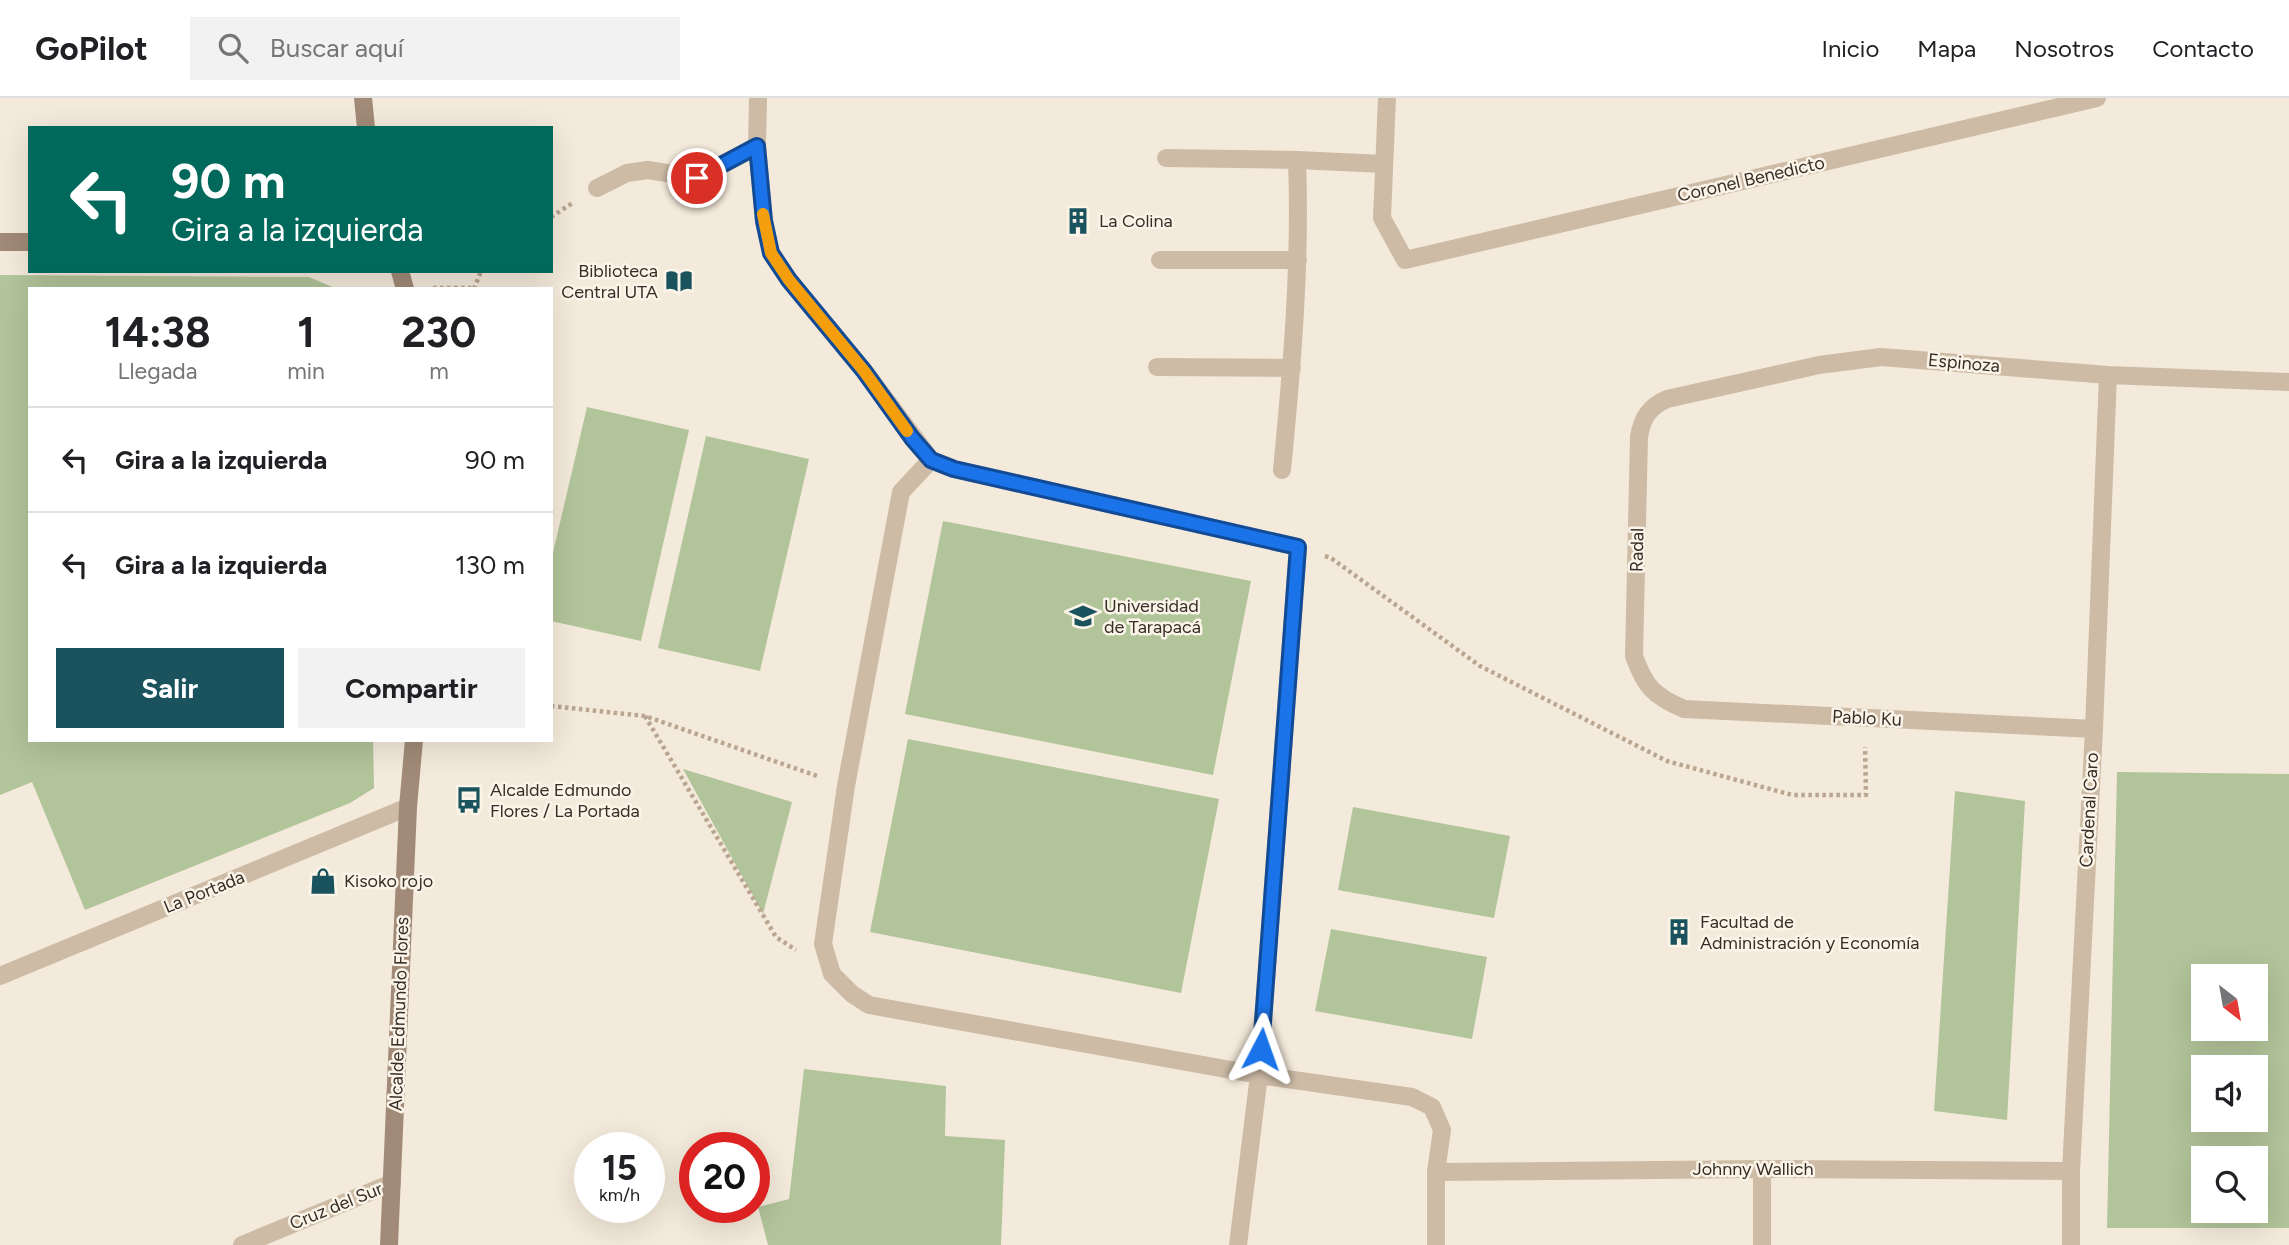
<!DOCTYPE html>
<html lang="es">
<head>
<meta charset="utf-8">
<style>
  body { margin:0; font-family:Figtree,sans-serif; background:#f2f2f2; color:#202124; height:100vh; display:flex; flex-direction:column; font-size:26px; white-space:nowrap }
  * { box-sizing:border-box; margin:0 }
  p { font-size:23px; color:#757577 }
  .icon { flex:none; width:38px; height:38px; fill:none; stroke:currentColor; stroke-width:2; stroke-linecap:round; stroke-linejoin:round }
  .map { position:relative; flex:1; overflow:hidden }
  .sheet { position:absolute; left:28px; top:189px; width:525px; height:455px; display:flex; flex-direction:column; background:#fff; border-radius:0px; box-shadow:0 7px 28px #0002 }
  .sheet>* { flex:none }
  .guide { position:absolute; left:28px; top:28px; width:525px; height:147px; border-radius:0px; box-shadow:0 7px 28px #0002; background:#00695c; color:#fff; overflow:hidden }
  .needle { width:46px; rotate:149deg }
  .tools { position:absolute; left:2191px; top:866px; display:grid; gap:14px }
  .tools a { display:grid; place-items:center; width:77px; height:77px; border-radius:0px; background:#fff; box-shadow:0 7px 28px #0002; font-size:35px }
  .speed { position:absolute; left:574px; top:1034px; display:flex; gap:14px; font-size:35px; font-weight:700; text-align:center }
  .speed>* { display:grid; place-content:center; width:91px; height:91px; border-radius:50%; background:#fff; box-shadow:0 7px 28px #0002; line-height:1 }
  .speed small { font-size:18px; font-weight:400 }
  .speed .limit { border:10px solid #d22; background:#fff; color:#111 }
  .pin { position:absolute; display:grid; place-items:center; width:60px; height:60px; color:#fff; margin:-30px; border:4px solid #fff; border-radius:50%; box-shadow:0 2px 7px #0007 }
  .me { position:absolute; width:77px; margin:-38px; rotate:4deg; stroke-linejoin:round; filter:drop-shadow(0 0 5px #0008) }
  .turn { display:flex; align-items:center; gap:24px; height:147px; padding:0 28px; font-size:32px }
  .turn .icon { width:91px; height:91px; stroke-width:2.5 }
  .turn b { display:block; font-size:49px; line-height:60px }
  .eta { display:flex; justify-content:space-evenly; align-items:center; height:119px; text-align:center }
  .eta b { font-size:42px; font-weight:700; line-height:49px }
  .primary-button { display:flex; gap:14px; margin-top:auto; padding:14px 28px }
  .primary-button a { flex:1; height:80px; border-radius:0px; background:#1a535d; color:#fff; font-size:28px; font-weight:700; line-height:80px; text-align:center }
  .primary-button a+a { background:#f2f2f2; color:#202124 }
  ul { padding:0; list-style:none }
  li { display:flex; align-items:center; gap:21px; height:105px; padding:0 28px; border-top:2px solid #e0e0e0 }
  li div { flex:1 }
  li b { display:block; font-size:26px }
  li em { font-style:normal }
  header { display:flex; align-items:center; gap:42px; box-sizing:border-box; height:98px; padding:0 35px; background:#fff; border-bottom:2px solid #e0e0e0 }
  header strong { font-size:33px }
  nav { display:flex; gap:38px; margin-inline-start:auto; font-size:24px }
  .search { width:490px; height:63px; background:#f2f2f2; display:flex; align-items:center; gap:18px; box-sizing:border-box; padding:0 24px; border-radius:0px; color:#757577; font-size:26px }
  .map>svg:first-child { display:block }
</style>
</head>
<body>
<header>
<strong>GoPilot</strong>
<div class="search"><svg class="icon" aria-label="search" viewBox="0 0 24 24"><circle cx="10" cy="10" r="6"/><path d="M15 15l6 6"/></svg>Buscar aquí</div>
<nav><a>Inicio</a><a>Mapa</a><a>Nosotros</a><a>Contacto</a></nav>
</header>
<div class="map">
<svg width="2289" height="1147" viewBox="0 0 2289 1147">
  <rect width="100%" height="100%" fill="#f4eadb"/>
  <path fill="#b2c49a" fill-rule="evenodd" d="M 0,177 L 309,179 L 337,191 L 30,191 L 30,642 L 373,642 L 374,690 L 350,705 L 85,812 L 32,684 L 0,697 Z
    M 587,309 L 689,332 L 641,543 L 551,523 L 551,463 Z
    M 706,338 L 809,361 L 760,573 L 658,550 Z
    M 943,423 L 1251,483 L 1213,677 L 905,616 Z
    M 908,641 L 1219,701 L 1181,895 L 870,834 Z
    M 683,671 L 792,704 L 763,816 Z
    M 2117,674 L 2289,676 L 2289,1130 L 2107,1130 ZM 2203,878 L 2256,878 L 2256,931 L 2203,931 ZM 2203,970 L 2256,970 L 2256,1022 L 2203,1022 ZM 2203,1060 L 2256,1060 L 2256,1113 L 2203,1113 Z
    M 1955,693 L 2025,703 L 2007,1022 L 1934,1013 Z
    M 1353,709 L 1510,738 L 1494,820 L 1338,792 Z
    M 1331,831 L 1487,859 L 1472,941 L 1315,913 Z
    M 804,971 L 946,988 L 945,1038 L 1005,1042 L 1001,1147 L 768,1147 L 758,1109 L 789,1101 Z"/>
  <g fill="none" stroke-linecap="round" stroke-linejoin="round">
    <path stroke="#b9a590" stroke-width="4.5" stroke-dasharray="3.5 3.5" stroke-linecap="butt" d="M 551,119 L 574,104
      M 433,190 L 475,190
      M 474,191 L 481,173
      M 1325,458 L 1331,460 L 1480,568 L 1667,663 L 1792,697 L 1866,697 L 1865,649
      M 551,608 L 645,618 L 820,679
      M 645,618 L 776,839 L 796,852"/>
    <path stroke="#cdbba6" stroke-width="18" d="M 758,0 L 757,48 L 764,123 L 771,155 L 789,182 L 864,273 L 931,362
      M 1166,60 L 1297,62 L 1384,66
      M 597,90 L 627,75 L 648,72 L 697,80 L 757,48
      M 1160,162 L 1298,162
      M 1157,269 L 1292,270
      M 931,362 L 954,371 L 1298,449 L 1259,977 L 869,907 L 852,896 L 832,876 L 823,846 L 846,688 L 901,394 Z
      M 1282,372 C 1292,269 1301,166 1297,62
      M 1238,1147 L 1259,977 L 1412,999 L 1432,1009 L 1442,1032 L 1436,1074"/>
    <path stroke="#cdbba6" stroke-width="18" d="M 1387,0 L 1382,120 L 1405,162 L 2097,0
      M 2094,631 L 1684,611 C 1654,598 1645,589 1634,558 L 1639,339 C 1642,320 1649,309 1667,301 L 1819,267 L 1881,259 L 2108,277 L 2289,284
      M 0,878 L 408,709
      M 242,1147 L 392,1085
      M 1436,1147 L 1436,1074 L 1762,1071 L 2071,1073
      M 1762,1147 L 1762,1071
      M 2071,1147 L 2071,1073 L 2094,631 L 2108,277"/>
    <path stroke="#a18a77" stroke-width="18" d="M 363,0 L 366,30
      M 0,144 L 30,144
      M 400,173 L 405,191
      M 389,1147 L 408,709 L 414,642"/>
  </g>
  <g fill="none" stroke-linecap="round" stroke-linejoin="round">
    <defs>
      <path id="route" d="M 697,80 L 757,48 L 764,123 L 771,155 L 789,182 L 864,273 L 912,340 L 931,362 L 954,371 L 1298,449 L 1261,951"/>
    </defs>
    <use href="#route" stroke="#114b97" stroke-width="18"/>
    <use href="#route" stroke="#1a73e8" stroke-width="12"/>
    <path stroke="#f59e0b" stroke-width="12" d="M 763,116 L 771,155 L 789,182 L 864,273 L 907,333"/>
  </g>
  <defs>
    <symbol id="building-bare" viewBox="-9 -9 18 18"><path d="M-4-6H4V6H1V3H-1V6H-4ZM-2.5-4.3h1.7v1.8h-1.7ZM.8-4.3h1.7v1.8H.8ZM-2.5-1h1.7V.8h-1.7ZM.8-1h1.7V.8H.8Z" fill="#1a535d" stroke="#fbf4e8" stroke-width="2.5" paint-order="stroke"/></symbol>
    <symbol id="library-bare" viewBox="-9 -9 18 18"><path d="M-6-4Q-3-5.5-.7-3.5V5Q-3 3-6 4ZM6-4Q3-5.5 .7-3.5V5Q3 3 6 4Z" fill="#1a535d" stroke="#fbf4e8" stroke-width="2.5" paint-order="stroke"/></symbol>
    <symbol id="university-bare" viewBox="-9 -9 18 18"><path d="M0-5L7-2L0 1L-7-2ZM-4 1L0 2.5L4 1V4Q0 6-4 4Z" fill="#1a535d" stroke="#fbf4e8" stroke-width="2.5" paint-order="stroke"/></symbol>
    <symbol id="bus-bare" viewBox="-9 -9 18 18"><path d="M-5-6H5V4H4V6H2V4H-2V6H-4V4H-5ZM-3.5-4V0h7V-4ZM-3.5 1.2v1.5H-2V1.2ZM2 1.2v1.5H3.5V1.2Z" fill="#1a535d" stroke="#fbf4e8" stroke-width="2.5" paint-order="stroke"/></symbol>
    <symbol id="shop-bare" viewBox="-9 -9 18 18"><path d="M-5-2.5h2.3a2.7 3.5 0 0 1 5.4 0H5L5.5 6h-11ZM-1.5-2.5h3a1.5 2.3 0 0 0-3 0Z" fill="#1a535d" stroke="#fbf4e8" stroke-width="2.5" paint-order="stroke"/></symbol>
  </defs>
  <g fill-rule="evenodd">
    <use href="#building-bare" x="1059" y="104" width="38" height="38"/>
    <use href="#library-bare" x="660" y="164" width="38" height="38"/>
    <use href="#university-bare" x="1064" y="499" width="38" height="38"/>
    <use href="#bus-bare" x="450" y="683" width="38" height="38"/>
    <use href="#shop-bare" x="304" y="764" width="38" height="38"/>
    <use href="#building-bare" x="1660" y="815" width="38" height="38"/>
  </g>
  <g text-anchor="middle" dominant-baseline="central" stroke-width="5" stroke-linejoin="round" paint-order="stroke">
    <g font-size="18" fill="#382e27" stroke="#fbf4e8">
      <text transform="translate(1751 81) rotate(-13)">Coronel Benedicto</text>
      <text transform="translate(1964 265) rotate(5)">Espinoza</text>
      <text transform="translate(1637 452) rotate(-89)">Radal</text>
      <text transform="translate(1867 620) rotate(3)">Pablo Ku</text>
      <text transform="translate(2089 712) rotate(-87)">Cardenal Caro</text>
      <text transform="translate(204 794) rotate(-22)">La Portada</text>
      <text transform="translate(399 916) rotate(-88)">Alcalde Edmundo Flores</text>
      <text x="1753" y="1071">Johnny Wallich</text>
      <text transform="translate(336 1108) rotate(-22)">Cruz del Sur</text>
    </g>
    <g font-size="18" fill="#382e27" stroke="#fbf4e8" text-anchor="start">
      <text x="1099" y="123">La Colina</text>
      <text x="658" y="173" text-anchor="end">Biblioteca<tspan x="658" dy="21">Central UTA</tspan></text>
      <text x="1104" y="508">Universidad<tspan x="1104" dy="21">de Tarapacá</tspan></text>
      <text x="490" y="692">Alcalde Edmundo<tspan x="490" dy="21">Flores / La Portada</tspan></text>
      <text x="344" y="783">Kisoko rojo</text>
      <text x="1700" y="824">Facultad de<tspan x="1700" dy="21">Administración y Economía</tspan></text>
    </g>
  </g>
</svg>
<div class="tools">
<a><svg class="needle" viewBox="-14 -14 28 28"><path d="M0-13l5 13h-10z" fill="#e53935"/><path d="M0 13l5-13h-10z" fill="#757577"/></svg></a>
<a><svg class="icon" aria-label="sound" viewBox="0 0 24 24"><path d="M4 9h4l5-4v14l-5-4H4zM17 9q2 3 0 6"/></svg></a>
<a><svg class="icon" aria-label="search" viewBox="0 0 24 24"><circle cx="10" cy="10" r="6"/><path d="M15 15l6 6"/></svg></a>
</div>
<div class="speed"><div>15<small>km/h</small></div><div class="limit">20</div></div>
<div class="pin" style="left:697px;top:80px;background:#d93025"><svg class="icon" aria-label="arrive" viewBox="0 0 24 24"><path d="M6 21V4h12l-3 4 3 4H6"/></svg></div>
<svg class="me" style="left:1261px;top:951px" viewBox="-20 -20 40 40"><path d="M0-17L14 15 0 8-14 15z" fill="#1a73e8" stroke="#fff" stroke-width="4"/></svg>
<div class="guide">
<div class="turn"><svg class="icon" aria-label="left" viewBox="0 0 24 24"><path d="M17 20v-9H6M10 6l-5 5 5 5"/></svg><div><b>90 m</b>Gira a la izquierda</div></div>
</div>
<section class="sheet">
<div class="eta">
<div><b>14:38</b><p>Llegada</p></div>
<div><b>1</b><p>min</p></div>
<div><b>230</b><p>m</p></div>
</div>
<ul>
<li><svg class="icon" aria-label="left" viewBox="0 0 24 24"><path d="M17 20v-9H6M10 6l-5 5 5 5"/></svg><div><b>Gira a la izquierda</b></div><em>90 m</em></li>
<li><svg class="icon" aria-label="left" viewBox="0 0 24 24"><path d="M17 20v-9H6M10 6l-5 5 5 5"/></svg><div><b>Gira a la izquierda</b></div><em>130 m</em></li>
</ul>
<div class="primary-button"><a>Salir</a><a>Compartir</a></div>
</section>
</div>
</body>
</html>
